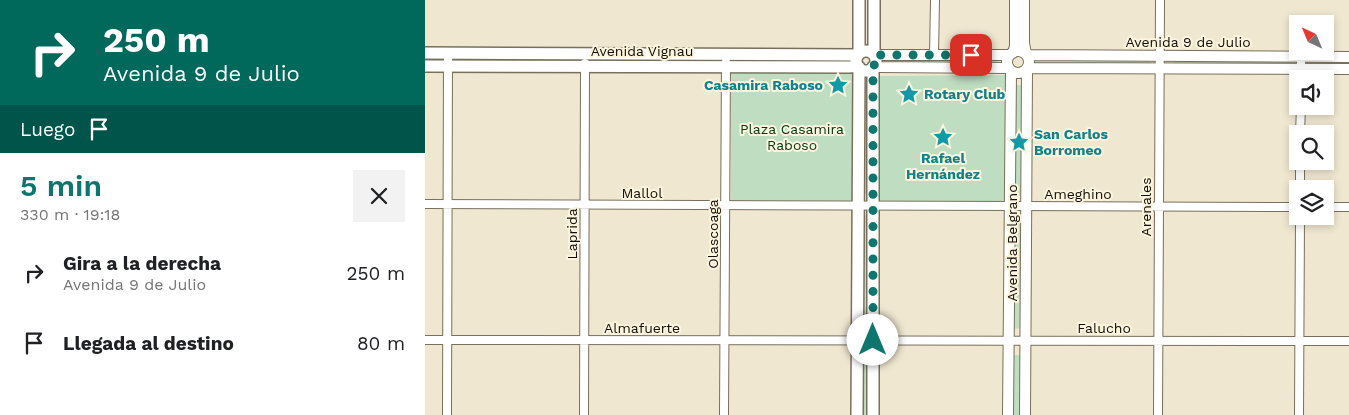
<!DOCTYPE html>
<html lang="es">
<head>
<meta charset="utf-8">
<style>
  body { margin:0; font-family:"Work Sans",sans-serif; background:#f2f2f2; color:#202124; height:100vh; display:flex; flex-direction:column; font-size:19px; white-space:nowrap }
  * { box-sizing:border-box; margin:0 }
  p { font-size:16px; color:#757577 }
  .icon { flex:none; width:28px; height:28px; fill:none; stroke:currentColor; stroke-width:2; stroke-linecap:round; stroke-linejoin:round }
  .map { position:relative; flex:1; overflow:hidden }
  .sheet { display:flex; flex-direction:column; background:#fff; width:425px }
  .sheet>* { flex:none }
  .top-card { background:#00695c; color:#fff; overflow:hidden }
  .needle { width:32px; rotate:316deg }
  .buttons { position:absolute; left:864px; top:15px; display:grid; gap:10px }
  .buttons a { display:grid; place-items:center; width:45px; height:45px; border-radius:0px; background:#fff; box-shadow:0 2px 8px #0003; font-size:25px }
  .pin { position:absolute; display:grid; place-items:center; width:42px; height:42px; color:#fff; margin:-21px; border-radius:10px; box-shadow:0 2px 8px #0006 }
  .me { position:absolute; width:55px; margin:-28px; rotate:0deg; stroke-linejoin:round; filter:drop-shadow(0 0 4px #0008) }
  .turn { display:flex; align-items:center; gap:18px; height:105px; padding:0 20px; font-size:22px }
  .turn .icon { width:65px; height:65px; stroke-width:2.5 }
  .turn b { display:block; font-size:35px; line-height:42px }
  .then { display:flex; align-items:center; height:48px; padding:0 20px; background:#0003; gap:10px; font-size:19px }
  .round { display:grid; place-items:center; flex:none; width:52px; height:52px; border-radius:0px; background:#f2f2f2 }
  .summary { display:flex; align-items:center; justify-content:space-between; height:85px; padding:0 20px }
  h1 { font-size:30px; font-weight:600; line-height:38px; color:#0f766e }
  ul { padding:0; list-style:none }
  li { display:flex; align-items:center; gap:15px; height:70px; padding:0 20px }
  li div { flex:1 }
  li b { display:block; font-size:19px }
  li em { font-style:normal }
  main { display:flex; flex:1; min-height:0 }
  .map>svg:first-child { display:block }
</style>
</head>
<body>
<main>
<section class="sheet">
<div class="top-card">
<div class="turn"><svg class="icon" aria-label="right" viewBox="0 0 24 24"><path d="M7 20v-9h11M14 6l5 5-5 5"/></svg><div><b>250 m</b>Avenida 9 de Julio</div></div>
<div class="then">Luego<svg class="icon" aria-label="arrive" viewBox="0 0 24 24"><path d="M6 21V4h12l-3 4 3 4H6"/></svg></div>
</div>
<div class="summary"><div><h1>5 min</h1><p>330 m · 19:18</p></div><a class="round"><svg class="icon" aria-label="close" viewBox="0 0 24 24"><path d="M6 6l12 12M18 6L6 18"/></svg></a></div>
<ul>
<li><svg class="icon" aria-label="right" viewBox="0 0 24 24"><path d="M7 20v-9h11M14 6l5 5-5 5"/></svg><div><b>Gira a la derecha</b><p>Avenida 9 de Julio</p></div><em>250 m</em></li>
<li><svg class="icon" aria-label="arrive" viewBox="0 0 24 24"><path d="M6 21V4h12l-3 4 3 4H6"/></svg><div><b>Llegada al destino</b></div><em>80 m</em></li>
</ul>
</section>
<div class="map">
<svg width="924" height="415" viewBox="0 0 924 415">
  <rect width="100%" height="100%" fill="#f0e7d1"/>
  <path fill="#bfddc1" d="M 35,57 L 150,58 L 150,64 L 35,63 Z
    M 174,57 L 289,58 L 289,64 L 174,63 Z
    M 310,58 L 425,59 L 425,65 L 310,64 Z
    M 459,58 L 574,59 L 574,65 L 459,64 Z
    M 610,58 L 725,59 L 725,65 L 610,64 Z
    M 750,60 L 865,61 L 865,67 L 750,66 Z
    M 306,74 L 429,74 L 428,201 L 306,201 Z
    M 582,75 L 585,202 L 452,203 L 453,76 Z
    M 437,83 L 444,83 L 445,194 L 437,194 Z
    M 590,85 L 597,85 L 598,196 L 590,196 Z
    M 437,215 L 445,215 L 445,326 L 438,326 Z
    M 589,218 L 596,218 L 597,328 L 589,329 Z
    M 435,352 L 443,352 L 443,415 L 435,415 Z
    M 589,355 L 596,355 L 597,415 L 589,415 Z"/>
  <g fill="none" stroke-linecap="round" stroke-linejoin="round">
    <defs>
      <path id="minor" d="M 509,55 L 510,0
        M 876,79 L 876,57
        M 875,134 L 876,106
        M 875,189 L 875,161
        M 0,204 L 872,207
        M 900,207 L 924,207
        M 0,340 L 924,341
        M 22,415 L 23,53
        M 159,415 L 160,63
        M 299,415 L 301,62
        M 733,415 L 735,0
        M 874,415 L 875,216"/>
      <path id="tertiary" d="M 599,0 L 599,43 L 601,54
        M582 62a11 11 0 1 1 22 0a11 11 0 1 1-22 0Z
        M 588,53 L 590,46 L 590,0
        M 450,55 L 584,55
        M 603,55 L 924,57
        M 449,66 L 454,67 L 583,68
        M 603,68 L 924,69
        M 583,415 L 586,71
        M 600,415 L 602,70"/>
      <path id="secondary" d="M 434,0 L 434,54
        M431 61a10 10 0 1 1 20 0a10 10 0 1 1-20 0Z
        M 0,53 L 433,55
        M 449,54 L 449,0
        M 0,66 L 424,67 L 433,66
        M 432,415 L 434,67
        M 448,415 L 448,67"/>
    </defs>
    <use href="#minor" stroke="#78705c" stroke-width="10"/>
    <use href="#tertiary" stroke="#78705c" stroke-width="12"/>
    <use href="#secondary" stroke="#78705c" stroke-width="14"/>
    <use href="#minor" stroke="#fff" stroke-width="8"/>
    <use href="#tertiary" stroke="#fff" stroke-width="10"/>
    <use href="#secondary" stroke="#fff" stroke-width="11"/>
  </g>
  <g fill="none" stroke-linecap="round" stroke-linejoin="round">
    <path stroke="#0f766e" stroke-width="9" stroke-dasharray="0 16.2" d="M 448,340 L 448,67 L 451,62 L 450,55 L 546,55"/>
  </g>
  <defs>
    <symbol id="sight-bare" viewBox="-9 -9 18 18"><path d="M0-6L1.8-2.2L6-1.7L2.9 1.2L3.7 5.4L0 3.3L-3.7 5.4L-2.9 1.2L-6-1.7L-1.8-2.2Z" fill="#0f9aa8" stroke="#fdf4de" stroke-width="2.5" paint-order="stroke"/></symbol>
  </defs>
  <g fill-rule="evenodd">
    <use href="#sight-bare" x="399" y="71" width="28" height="28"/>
    <use href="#sight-bare" x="470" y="80" width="28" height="28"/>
    <use href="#sight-bare" x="504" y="123" width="28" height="28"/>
    <use href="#sight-bare" x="580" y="128" width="28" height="28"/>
  </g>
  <g text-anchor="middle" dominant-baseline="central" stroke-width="4" stroke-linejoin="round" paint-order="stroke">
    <g font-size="14" fill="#110e07" stroke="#fdf4de">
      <text x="763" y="42">Avenida 9 de Julio</text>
      <text x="217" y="51">Avenida Vignau</text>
      <text x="217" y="193">Mallol</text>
      <text x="653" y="194">Ameghino</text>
      <text transform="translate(721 207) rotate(-90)">Arenales</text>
      <text transform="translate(147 234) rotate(-90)">Laprida</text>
      <text transform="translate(288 234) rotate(-90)">Olascoaga</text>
      <text transform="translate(587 243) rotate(-90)">Avenida Belgrano</text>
      <text x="217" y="328">Almafuerte</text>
      <text x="679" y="328">Falucho</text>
    </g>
    <g font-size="14" font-weight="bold" fill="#0d838f" stroke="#fdf4de" text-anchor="start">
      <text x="398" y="85" text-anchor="end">Casamira Raboso</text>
      <text x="499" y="94">Rotary Club</text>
      <text x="609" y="134">San Carlos<tspan x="609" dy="16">Borromeo</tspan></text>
      <text x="518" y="158" text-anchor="middle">Rafael<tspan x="518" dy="16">Hernández</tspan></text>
    </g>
    <g font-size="14" fill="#04350f" stroke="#fdf4de">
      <text x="367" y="129">Plaza Casamira<tspan x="367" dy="16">Raboso</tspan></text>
    </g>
  </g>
</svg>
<div class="buttons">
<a><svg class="needle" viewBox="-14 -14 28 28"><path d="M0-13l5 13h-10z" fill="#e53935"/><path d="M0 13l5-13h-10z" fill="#757577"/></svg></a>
<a><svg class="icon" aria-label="sound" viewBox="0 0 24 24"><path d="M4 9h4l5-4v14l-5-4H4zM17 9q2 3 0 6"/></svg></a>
<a><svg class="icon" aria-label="search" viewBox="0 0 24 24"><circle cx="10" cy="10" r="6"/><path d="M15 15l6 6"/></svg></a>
<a><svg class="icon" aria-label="layers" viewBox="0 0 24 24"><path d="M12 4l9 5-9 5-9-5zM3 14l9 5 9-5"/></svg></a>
</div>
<div class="pin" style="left:546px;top:55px;background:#d93025"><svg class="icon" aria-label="arrive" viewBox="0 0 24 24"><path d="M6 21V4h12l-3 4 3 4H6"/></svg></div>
<svg class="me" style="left:448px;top:340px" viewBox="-20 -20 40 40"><circle r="19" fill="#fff"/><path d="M0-13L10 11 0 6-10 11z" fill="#0f766e"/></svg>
</div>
</main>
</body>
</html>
